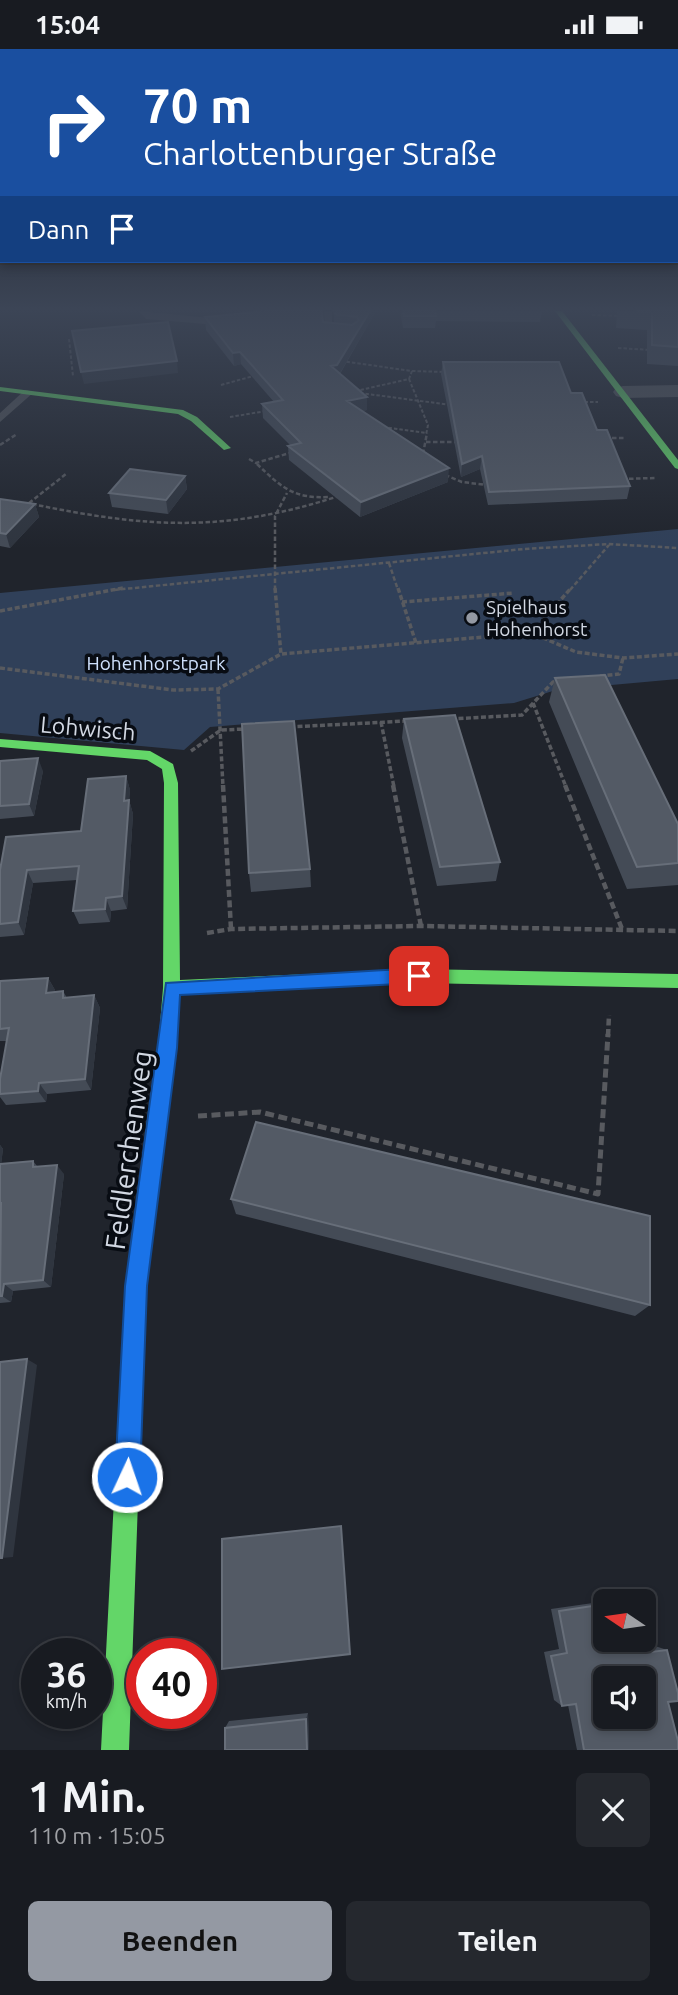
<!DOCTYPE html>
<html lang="de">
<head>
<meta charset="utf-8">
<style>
  body { margin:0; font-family:Ubuntu,sans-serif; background:#25282e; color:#f1f3f6; height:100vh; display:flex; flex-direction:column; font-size:26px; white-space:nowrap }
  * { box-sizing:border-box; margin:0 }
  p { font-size:23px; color:#9fa1a5 }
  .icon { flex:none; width:38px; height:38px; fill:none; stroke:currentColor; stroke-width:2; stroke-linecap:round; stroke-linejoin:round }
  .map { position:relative; height:1701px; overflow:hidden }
  .side { display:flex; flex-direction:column; background:#181b21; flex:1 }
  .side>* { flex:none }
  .top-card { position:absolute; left:0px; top:0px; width:679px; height:214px; box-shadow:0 4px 10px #0003,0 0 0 2px #36393f; background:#1a4fa0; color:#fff; overflow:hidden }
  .needle { width:46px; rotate:283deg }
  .buttons { position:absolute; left:593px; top:1540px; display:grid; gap:14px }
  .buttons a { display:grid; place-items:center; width:63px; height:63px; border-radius:10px; background:#181b21; box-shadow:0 4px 10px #0003,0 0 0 2px #36393f; font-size:35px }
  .speed { position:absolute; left:21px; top:1589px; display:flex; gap:14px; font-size:35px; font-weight:700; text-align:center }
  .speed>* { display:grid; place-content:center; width:91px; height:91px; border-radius:50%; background:#181b21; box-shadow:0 4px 10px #0003,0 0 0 2px #36393f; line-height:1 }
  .speed small { font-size:18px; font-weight:400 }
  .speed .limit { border:10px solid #d22; background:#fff; color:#111 }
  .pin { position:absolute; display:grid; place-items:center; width:60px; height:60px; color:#fff; margin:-30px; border-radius:14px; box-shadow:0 4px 10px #0006 }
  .me { position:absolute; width:77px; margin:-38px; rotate:3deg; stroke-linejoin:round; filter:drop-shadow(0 0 5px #0008) }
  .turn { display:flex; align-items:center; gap:24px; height:147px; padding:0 28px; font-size:32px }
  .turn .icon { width:91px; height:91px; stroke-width:2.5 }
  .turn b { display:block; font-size:49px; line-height:60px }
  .then { display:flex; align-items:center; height:66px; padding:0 28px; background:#0003; gap:14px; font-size:26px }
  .round { display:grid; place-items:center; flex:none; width:74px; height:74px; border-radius:10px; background:#25282e }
  .summary { display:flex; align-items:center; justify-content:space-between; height:119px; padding:0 28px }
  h1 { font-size:42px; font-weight:600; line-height:52px }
  .cta { display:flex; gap:14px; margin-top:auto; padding:14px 28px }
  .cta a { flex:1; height:80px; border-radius:10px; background:#9499a3; color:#111; font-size:28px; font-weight:600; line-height:80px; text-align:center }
  .cta a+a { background:#25282e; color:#f1f3f6 }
  .status { display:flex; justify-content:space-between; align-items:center; height:49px; padding:0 35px; background:#181b21; direction:ltr }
  .status svg { height:19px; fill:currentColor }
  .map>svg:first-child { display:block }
</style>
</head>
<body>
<div class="status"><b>15:04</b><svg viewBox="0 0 49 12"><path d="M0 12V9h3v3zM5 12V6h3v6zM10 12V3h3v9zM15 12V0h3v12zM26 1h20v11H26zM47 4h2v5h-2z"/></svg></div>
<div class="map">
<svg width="678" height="1701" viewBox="0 0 678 1701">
  <rect width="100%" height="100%" fill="#20242c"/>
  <path fill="#304059" d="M 678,480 L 678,630 L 556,641 L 514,654 L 210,678 L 184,701 L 0,684 L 0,544 Z"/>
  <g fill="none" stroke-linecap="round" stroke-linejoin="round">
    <path stroke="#585a5f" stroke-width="2" stroke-dasharray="3.5 2" stroke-linecap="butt" d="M 592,266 L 621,267
      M 69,290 L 73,327
      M 618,299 L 651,301
      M 341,312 L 412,322 L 409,330 L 356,342
      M 412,322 L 447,323
      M 409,330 L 428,376 L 426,386
      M 221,336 L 257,326
      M 360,344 L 451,356
      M 579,353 L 598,353
      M 230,368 L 266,362
      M 383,378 L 427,384"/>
    <path stroke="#585a5f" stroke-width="2.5" stroke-dasharray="4.5 2.5" stroke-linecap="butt" d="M 605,389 L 624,389
      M 426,393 L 460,393
      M 0,396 L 17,385
      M 423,405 L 427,384
      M 249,410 L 256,414 L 293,403
      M 257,415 C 282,439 294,450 330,448
      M 445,426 L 462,433 L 487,436
      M 622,430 L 655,429
      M 29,454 L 66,425
      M 32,455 C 148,479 225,484 339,447
      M 389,514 L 398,541
      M 114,541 L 524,500 L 609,495 L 678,499
      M 275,541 L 275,467 L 287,444
      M 570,541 L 609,496"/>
    <path stroke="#585a5f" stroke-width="3.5" stroke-dasharray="5 2.5" stroke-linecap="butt" d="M 275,539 L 281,605
      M 398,539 L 416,594
      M 402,553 L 514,544
      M 0,562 L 123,539
      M 532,584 L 571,539
      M 0,619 L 173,641 L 218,640 L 281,605 L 532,584 L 576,603 L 623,609 L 678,605
      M 600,627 L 619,625 L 623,609
      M 218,640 L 223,738
      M 533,654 L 566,738
      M 451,670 L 522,666 L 553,633 L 560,632
      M 381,673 L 394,738
      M 290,678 L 407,672
      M 191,702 L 221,681 L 246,680"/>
    <path stroke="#585a5f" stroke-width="4.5" stroke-dasharray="7 3.5" stroke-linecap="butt" d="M 223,736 L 231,880
      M 393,736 L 421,877
      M 565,736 L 622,880
      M 207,884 L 231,880 L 421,877 L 678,882
      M 608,987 L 609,966"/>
    <path stroke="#585a5f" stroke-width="5" stroke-dasharray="9 4.5" stroke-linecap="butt" d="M 198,1067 L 260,1063 L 598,1145 L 608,985"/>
    <path fill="#515458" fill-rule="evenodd" d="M 139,262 L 230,271 L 234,274 L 230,277 L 146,270 Z
      M 324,262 L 332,262 L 332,279 L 349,281 L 349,285 L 325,283 Z
      M 25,341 L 34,343 L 0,373 L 0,364 Z"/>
    <path fill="#515458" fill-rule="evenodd" d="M 678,336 L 678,348 L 623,349 L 616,347 L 613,343 L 616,339 L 623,337 Z"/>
    <path fill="#63d668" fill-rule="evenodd" d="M 555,262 L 562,262 L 678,411 L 678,420 L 675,419 Z
      M 0,338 L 183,361 L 197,368 L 231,399 L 224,401 L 191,372 L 178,365 L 0,342 Z
      M 0,690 L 150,702 L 173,715 L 178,734 L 180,931 L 419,920 L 678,925 L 678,939 L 419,934 L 180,946 L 175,1011 L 172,1017 L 166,1019 L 160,1017 L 157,1011 L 163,939 L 164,734 L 162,720 L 147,711 L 0,698 Z
      M 132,1304 L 140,1307 L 143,1315 L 129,1701 L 101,1701 L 121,1315 L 124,1307 Z"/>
    <path fill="#ff974d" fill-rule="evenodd" d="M 166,1003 L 172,1005 L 175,1011 L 147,1237 L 143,1315 L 140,1323 L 132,1326 L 124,1323 L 121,1315 L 125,1237 L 157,1011 L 160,1005 Z"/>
  </g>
  <path fill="#444b56" d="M 334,262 L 376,262 L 340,325 L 367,361 L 362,362 L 448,433 L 360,468 L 289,411 L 288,397 L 290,396 L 263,369 L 262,355 L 274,353 L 241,315 L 234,317 L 206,281 L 205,268 L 323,273 L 334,274 Z
    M 400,262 L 542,262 L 540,273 L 436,272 L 435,279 L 403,279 Z
    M 617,262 L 678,262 L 678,317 L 647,315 L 647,281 L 616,279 Z
    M 443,313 L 571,344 L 597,381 L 630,437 L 627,450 L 488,456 L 480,420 L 461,428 L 441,325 Z
    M 185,427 L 187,440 L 168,465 L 112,458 L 109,444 Z
    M 0,450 L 35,455 L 39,468 L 10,499 L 0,497 Z
    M 555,629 L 678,775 L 678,836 L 627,840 L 549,653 Z
    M 404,670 L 500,813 L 496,832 L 437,837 L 402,689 Z
    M 0,712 L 43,722 L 34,767 L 0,770 Z
    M 126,727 L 130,741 L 129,751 L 133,765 L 127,860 L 111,862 L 110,873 L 79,875 L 73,862 L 77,831 L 33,834 L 24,886 L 0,888 L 0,821 L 81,782 Z
    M 310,820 L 311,838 L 251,843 L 249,824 Z
    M 48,929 L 55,941 L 54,943 L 63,942 L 67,949 L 94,946 L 100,959 L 91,1041 L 47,1045 L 46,1053 L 6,1056 L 0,1048 L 0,1030 L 7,992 L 0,992 L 0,935 Z
    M 0,1096 L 3,1100 L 1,1115 L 33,1112 L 37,1117 L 64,1125 L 51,1238 L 13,1242 L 11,1253 L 0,1254 Z
    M 231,1150 L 650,1256 L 635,1267 L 236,1165 Z
    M 628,1549 L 638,1551 L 638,1552 L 606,1552 L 606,1591 L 650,1598 L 655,1597 L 667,1601 L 668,1653 L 678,1701 L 577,1701 L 568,1656 L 562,1657 L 554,1651 L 544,1603 L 559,1600 L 551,1560 Z
    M 308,1664 L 309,1701 L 225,1679 L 229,1672 Z"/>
  <path fill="#2f353f" d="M 370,262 L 376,262 L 337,329 L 331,317 Z
    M 240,303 L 241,315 L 234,317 L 233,304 Z
    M 177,312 L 178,324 L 84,335 L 81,323 Z
    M 367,348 L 367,361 L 347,365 L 347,352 Z
    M 482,407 L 480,420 L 461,428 L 462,415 Z
    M 449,419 L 448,433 L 360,468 L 361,453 Z
    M 185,427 L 187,440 L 168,465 L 166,451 Z
    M 35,455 L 39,468 L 10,499 L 6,485 Z
    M 38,709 L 43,722 L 34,767 L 29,755 Z
    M 126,727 L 130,741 L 128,765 L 124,752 Z
    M 129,751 L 133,765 L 127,860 L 122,847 Z
    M 27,821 L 33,834 L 24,886 L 18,873 Z
    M 106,849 L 111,862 L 110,873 L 105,860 Z
    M 48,929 L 55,941 L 52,956 L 46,944 Z
    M 94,946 L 100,959 L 91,1041 L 85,1030 Z
    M 39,1034 L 47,1045 L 46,1053 L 38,1042 Z
    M 0,1096 L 3,1100 L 0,1124 Z
    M 57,1116 L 64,1125 L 51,1238 L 43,1231 Z
    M 4,1235 L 13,1242 L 11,1253 L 2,1247 Z
    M 27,1310 L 37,1316 L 13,1508 L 2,1509 Z
    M 308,1664 L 309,1701 L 307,1701 L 306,1670 Z"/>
  <path fill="#535a65" stroke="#676e79" stroke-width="2" fill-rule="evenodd" d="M 265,262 L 322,262 L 323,273 L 352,276 L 359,271 L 357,268 L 335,265 L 334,262 L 370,262 L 337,316 L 331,317 L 367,348 L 347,352 L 449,419 L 361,453 L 288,397 L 301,394 L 262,355 L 283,351 L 240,303 L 233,304 L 205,268 Z
    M 403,262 L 435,262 L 436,267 L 404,267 Z
    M 636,262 L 678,262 L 678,298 L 652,296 L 652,263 Z
    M 168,273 L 177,312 L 81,323 L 72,282 Z
    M 443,313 L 559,313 L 571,344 L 582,344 L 597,381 L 607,381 L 630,437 L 489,443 L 482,407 L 462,415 Z
    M 130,420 L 185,427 L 166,451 L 109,444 Z
    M 0,450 L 35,455 L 6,485 L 0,484 Z
    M 605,626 L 678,775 L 678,814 L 637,818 L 555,629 Z
    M 455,666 L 500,813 L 440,818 L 404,670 Z
    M 294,672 L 310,820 L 249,824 L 242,675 Z
    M 38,709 L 29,755 L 0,757 L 0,712 Z
    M 126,727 L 124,752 L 129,751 L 122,847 L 106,849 L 105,860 L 73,862 L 79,817 L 27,821 L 18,873 L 0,875 L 0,821 L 6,788 L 81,782 L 88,730 Z
    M 48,929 L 46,944 L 63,942 L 63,949 L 94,946 L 85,1030 L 39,1034 L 38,1042 L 0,1045 L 0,1030 L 9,979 L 0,980 L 0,932 Z
    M 256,1073 L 650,1167 L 650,1256 L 231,1150 Z
    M 33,1112 L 33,1118 L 57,1116 L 43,1231 L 4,1235 L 2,1247 L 0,1247 L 1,1154 L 0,1154 L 0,1115 Z
    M 27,1310 L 2,1509 L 0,1509 L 0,1313 Z
    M 341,1477 L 350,1605 L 222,1620 L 222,1490 Z
    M 606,1555 L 606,1591 L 644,1591 L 644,1575 L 651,1603 L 667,1601 L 678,1644 L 678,1652 L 668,1653 L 678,1692 L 678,1701 L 584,1701 L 576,1655 L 562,1657 L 551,1607 L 567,1604 L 559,1562 ZM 606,1629 L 644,1629 L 644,1668 L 606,1668 Z
    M 306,1670 L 307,1701 L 225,1701 L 225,1679 Z"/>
  <linearGradient id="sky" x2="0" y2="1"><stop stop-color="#121418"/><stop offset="0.52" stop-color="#3c4556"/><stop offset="1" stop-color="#3c4556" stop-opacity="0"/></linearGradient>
  <rect width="678" height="500" fill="url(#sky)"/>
  <path fill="#1a73e8" stroke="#114b97" stroke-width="2" d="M 419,919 L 425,922 L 428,927 L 425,932 L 419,934 L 180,946 L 177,999 L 147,1237 L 140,1428 L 136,1437 L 127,1441 L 119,1437 L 115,1428 L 125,1237 L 166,934 Z"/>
  <circle fill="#9499a3" stroke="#080c13" stroke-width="2.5" cx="472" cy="569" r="7"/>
  <g text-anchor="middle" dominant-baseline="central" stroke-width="7" stroke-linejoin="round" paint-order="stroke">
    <g font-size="19" fill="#d2d8e3" stroke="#080c13" text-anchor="start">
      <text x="486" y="558">Spielhaus<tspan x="486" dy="22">Hohenhorst</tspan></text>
    </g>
    <g font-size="19" fill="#cfe1fd" stroke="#080c13">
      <text x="156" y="614">Hohenhorstpark</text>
    </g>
    <g font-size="23" fill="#d2d8e3" stroke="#080c13">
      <text transform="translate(88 679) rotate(5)">Lohwisch</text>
    </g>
    <g font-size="28" fill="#d2d8e3" stroke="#080c13">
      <text transform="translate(128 1101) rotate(-82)">Feldlerchenweg</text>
    </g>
  </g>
</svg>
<div class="buttons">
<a><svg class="needle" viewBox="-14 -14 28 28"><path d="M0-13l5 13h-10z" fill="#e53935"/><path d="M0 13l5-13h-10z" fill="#9fa1a5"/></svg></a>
<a><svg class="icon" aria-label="sound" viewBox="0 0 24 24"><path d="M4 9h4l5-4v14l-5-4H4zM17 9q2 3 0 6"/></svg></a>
</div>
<div class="speed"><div>36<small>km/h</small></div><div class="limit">40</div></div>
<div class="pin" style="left:419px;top:927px;background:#d93025"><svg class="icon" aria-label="arrive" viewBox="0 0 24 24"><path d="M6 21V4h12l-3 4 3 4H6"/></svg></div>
<svg class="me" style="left:127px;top:1428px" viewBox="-20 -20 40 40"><circle r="17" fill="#1a73e8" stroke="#fff" stroke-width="3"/><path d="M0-11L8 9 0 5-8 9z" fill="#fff"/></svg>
<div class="top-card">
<div class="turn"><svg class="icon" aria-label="right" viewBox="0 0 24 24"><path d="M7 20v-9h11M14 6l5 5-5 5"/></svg><div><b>70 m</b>Charlottenburger Straße</div></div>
<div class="then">Dann<svg class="icon" aria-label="arrive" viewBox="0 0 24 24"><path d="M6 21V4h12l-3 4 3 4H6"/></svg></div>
</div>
</div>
<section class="side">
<div class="summary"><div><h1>1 Min.</h1><p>110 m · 15:05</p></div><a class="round"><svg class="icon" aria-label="close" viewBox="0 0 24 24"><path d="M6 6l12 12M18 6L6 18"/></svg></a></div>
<div class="cta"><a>Beenden</a><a>Teilen</a></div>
</section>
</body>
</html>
